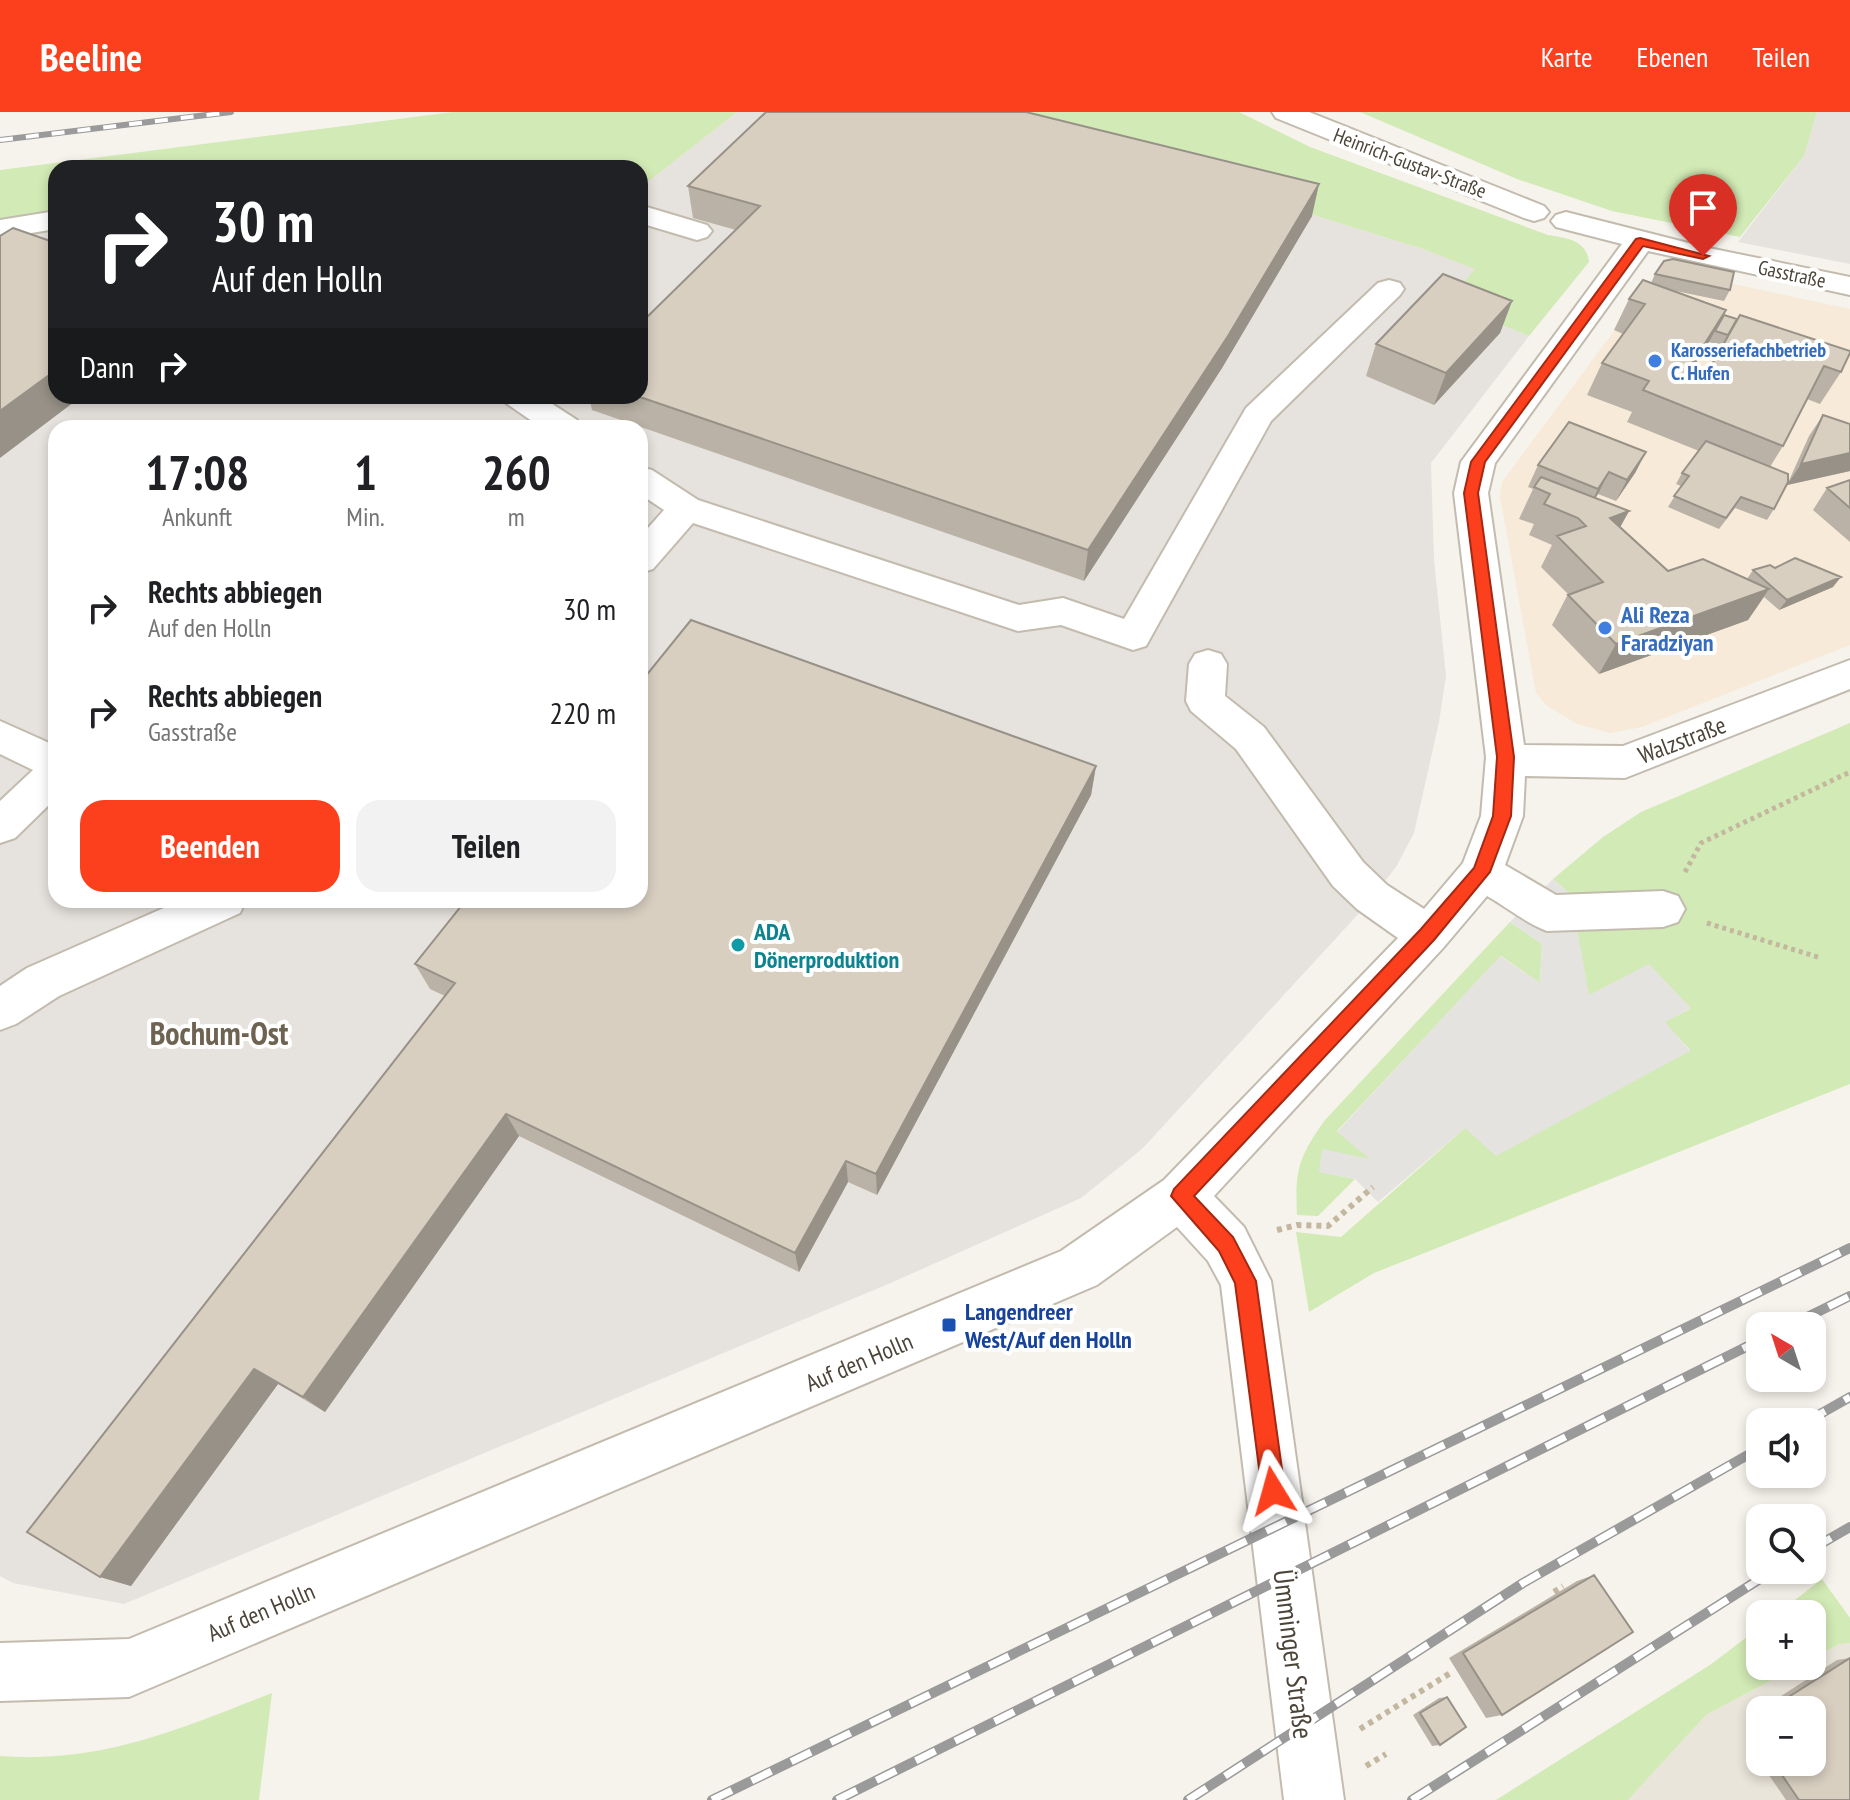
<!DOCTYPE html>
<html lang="de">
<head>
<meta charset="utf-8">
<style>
  body { margin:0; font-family:"PT Sans Narrow",sans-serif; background:#f2f2f2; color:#202124; height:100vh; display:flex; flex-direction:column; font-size:30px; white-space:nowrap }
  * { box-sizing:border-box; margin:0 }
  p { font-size:26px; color:#757577 }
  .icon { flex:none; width:44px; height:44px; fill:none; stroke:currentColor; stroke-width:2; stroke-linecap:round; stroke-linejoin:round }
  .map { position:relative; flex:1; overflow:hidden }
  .details { position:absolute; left:48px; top:308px; width:600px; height:488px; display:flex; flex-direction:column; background:#fff; border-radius:24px; box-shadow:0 4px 12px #0003 }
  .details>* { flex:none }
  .banner { position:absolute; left:48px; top:48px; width:600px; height:244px; border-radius:24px; box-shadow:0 4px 12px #0003; background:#202124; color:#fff; overflow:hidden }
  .needle { width:52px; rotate:321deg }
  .fabs { position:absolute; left:1746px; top:1200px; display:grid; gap:16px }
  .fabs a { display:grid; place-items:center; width:80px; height:80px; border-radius:16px; background:#fff; box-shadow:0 4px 12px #0003; font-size:40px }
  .pin { position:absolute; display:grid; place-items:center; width:68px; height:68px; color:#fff; margin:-82px -34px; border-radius:50% 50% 50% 0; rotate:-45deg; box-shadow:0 0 8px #0007 }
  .pin .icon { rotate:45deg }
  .me { position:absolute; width:88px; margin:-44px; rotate:352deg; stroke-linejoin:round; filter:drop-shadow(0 0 6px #0008) }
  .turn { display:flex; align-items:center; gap:28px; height:168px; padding:0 32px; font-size:36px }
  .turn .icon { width:104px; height:104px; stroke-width:2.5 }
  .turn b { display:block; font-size:56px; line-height:68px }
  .then { display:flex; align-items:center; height:76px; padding:0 32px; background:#0003; gap:16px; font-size:30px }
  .eta { display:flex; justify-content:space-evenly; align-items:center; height:136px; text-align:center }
  .eta b { font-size:48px; font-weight:800; line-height:56px }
  .cta { display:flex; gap:16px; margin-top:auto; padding:16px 32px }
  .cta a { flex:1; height:92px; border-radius:24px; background:#fc3f1d; color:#fff; font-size:32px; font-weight:800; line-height:92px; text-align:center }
  .cta a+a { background:#f2f2f2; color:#202124 }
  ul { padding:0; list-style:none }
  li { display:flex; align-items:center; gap:24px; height:104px; padding:0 32px }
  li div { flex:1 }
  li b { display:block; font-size:30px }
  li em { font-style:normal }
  header { display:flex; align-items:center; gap:48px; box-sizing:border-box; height:112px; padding:0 40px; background:#fc3f1d; color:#fff }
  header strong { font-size:38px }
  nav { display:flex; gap:44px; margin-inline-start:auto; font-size:28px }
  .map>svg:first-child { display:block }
</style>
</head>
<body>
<header>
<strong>Beeline</strong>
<nav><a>Karte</a><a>Ebenen</a><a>Teilen</a></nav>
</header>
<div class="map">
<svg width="1850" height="1688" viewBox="0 0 1850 1688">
  <rect width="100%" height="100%" fill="#f6f3ec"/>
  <path fill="#eae5da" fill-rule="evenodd" d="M 1850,1531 L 1850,1688 L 1628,1688 L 1706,1603 L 1798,1554 L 1812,1554 L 1812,1547 L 1839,1532 ZM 1760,1598 L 1812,1598 L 1812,1650 L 1760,1650 Z"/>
  <path fill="#f7ead8" d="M 1668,158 L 1850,197 L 1850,533 L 1642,615 L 1610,621 L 1577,612 L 1547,594 L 1536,581 L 1500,385 L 1502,370 L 1628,200 Z"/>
  <path fill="#e6e2dd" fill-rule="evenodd" d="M 737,0 L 963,0 L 1120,43 L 1423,137 L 1476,157 L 1447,191 L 1529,224 L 1431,351 L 1434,448 L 1446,564 L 1439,610 L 1414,721 L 1396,755 L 1361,799 L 1142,1037 L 1081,1086 L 893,1170 L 124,1492 L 13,1471 L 0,1464 L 0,108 L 56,98 L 56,284 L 640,284 L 640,76 ZM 56,316 L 640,316 L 640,788 L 56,788 Z
    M 1817,0 L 1850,0 L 1850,152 L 1738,130 L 1804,44 Z"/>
  <path fill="#d2eab5" d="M 453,0 L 737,0 L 640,76 L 640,56 L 504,56 L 454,48 L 378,56 L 56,56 L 56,98 L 0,108 L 0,58 Z
    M 963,0 L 1239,0 L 1310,35 L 1548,123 C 1566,126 1587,128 1589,150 L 1529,224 L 1447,191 L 1475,157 L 1423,137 L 1120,43 Z
    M 1360,0 L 1817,0 L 1804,44 L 1740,125 L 1612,99 L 1517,67 Z
    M 1850,611 L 1850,972 L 1374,1161 L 1309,1200 L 1296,1120 L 1341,1125 L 1465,1016 L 1690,938 L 1664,910 L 1690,897 L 1588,883 L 1571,783 L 1553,767 L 1603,725 L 1641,700 Z
    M 1510,810 L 1542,832 L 1540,871 L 1501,844 L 1337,1019 L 1372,1048 L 1320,1060 L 1355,1067 L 1318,1104 L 1297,1103 C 1295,1058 1298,1046 1325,1008 Z
    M 1822,1467 L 1850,1506 L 1850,1531 L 1839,1532 L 1812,1547 L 1812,1502 L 1777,1502 Z
    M 1760,1515 L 1760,1554 L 1798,1554 L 1706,1603 L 1628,1688 L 1496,1688 L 1710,1553 Z
    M 272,1581 L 259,1688 L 0,1688 L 0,1644 C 101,1652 180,1617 272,1581 Z"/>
  <path fill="#e5e3e0" d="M 1553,767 L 1571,783 L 1589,883 L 1649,852 L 1691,896 L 1665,910 L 1690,939 L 1496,1044 L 1465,1016 L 1378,1090 L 1355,1067 L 1319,1060 L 1322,1037 L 1370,1047 L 1337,1020 L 1500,844 L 1540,871 L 1542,832 L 1510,810 Z"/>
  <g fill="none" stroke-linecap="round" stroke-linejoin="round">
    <defs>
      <path id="minor" d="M 1272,0 L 1309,0 L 1544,94 L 1549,100 L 1544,106 L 1534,109 L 1524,106 L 1276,6 Z
        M 640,93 L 707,113 L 712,119 L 707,125 L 697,128 L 640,111 Z
        M 56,99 L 56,117 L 0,126 L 0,108 Z
        M 1566,100 L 1704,135 L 1850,165 L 1850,183 L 1648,139 L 1495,351 L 1488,381 L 1524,633 L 1623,634 L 1850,548 L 1850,577 L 1625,666 L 1525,664 L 1523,704 L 1505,753 L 1556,783 L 1663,779 L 1678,784 L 1685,797 L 1678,810 L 1663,815 L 1547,819 C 1525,811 1507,795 1487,784 L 1443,836 L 1214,1084 L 1244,1115 L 1271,1169 L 1344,1688 L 1284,1688 L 1221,1173 L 1208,1149 L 1177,1115 L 1097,1173 L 129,1585 L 0,1589 L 0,1531 L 129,1527 L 1061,1139 L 1164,1068 L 1398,826 L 1357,797 L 1333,774 L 1236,637 L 1191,599 L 1186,589 L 1189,552 L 1195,542 L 1208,538 L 1221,542 L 1227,552 L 1225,584 L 1264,615 L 1363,750 L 1387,773 L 1424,797 L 1463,751 L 1481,704 L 1486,645 L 1454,381 L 1461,350 L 1622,132 L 1556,115 L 1551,109 L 1556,103 Z
        M 1389,168 L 1400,171 L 1404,177 L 1400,183 L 1271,309 L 1146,534 L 1133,538 L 1061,513 L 1018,519 L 693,411 L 653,457 L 640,461 L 640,425 L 664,398 L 640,382 L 640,355 L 652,358 L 698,388 L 1019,493 L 1063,486 L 1124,507 L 1246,296 L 1378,171 Z
        M 502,284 L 540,284 L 577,308 L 582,316 L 542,316 L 506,291 Z
        M 0,609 L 56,634 L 56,686 L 15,726 L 0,731 L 0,689 L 33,658 L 0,642 Z
        M 182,788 L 246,788 L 240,801 L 59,884 L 16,912 L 0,918 L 0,874 L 27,856 Z"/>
    </defs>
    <use href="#minor" stroke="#c2bbae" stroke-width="4"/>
    <path stroke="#c4b79f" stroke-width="5" stroke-dasharray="4 4" stroke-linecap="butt" d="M 1685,760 L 1701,731 L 1850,660
      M 1707,811 L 1821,846"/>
    <path stroke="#c4b79f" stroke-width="6" stroke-dasharray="5 5" stroke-linecap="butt" d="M 1277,1118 L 1297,1113 L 1328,1114 L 1373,1075
      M 1554,1480 L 1563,1474
      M 1360,1617 L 1452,1560
      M 1366,1654 L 1386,1642"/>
    <use href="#minor" fill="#fff" fill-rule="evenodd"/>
    <defs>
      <path id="rail-far1" d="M 0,28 L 231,0"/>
      <path id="rail" d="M 1789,1214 L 1850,1184
        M 1806,1310 L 1850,1285
        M 1812,1437 L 1850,1415
        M 712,1688 L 1850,1136
        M 837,1688 L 1760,1228
        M 1188,1688 L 1523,1471 L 1760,1336
        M 1412,1688 L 1774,1458"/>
    </defs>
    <use href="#rail-far1" stroke="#9a9a9a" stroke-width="6"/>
    <use href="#rail" stroke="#9a9a9a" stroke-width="10"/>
    <use href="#rail-far1" stroke="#fff" stroke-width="4" stroke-dasharray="13" stroke-linecap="butt"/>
    <use href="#rail" stroke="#fff" stroke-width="7" stroke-dasharray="22" stroke-linecap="butt"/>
  </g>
  <path fill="#bab2a6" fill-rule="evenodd" d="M 688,74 L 1312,104 L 1222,256 L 1084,469 L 592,298 L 589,284 L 640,284 L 736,118 L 693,106 Z
    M 1655,162 L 1730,178 L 1724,189 L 1666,177 L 1841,260 L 1820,292 L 1807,287 L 1783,334 L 1770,355 L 1774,397 L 1767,408 L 1735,396 L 1719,417 L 1668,395 L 1681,374 L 1676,372 L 1682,361 L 1699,339 L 1627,310 L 1632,300 L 1587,283 L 1602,251 L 1623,222 L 1614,218 L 1629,187 L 1651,171 ZM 1709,230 L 1722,234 L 1703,268 L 1688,264 Z
    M 1512,189 L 1500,221 L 1434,293 L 1366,264 L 1376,232 Z
    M 1823,303 L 1850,312 L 1850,359 L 1787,373 L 1809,324 Z
    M 1646,340 L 1635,361 L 1616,389 L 1598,382 L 1595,386 L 1629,399 L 1620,415 L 1668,459 L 1747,467 L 1753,458 L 1775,456 L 1833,475 L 1779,498 L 1764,485 L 1748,508 L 1599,562 L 1552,513 L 1568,482 L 1541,455 L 1552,433 L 1529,423 L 1534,412 L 1519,407 L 1533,377 L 1528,375 L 1538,353 Z
    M 1850,368 L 1850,430 L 1813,398 L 1827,376 Z
    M 1096,654 L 1091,683 L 877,1083 L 848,1070 L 799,1160 L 519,1024 L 325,1300 L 278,1272 L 131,1474 L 100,1465 L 445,884 L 430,877 L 415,852 Z
    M 1594,1463 L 1502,1603 L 1486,1606 L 1449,1546 L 1577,1469 Z
    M 1850,1546 L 1850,1688 L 1786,1688 L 1760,1650 L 1812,1650 L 1812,1598 L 1771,1598 L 1767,1593 L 1837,1548 Z
    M 1447,1585 L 1440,1633 L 1432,1634 L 1413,1603 L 1439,1586 Z"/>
  <path fill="#979187" d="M 1319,72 L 1312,104 L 1222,256 L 1084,469 L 1088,438 Z
    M 1512,189 L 1500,221 L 1434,293 L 1446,261 Z
    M 1726,198 L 1709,230 L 1672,290 L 1685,263 Z
    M 56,258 L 56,284 L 82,284 L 0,346 L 0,299 Z
    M 1646,340 L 1635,361 L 1616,389 L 1627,368 Z
    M 1850,341 L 1850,359 L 1787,373 L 1801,352 Z
    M 1609,360 L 1598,382 L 1587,399 L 1598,377 Z
    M 1629,399 L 1612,430 L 1610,406 Z
    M 1841,465 L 1833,475 L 1779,498 L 1787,488 Z
    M 1769,477 L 1748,508 L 1599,562 L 1616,532 Z
    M 1096,654 L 1091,683 L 877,1083 L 876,1062 Z
    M 506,1002 L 519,1024 L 325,1300 L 303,1285 Z
    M 846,1049 L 848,1070 L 799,1160 L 795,1141 Z
    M 254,1257 L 278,1272 L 131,1474 L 100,1465 Z"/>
  <path fill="#d8cfc1" stroke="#979187" stroke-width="2" d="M 766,0 L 1026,0 L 1319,72 L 1228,224 L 1088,438 L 637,284 L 640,284 L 640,212 L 760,94 L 688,74 Z
    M 465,49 L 488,56 L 456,56 Z
    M 13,116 L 56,131 L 56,258 L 0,299 L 0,124 Z
    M 1673,147 L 1734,160 L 1730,178 L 1655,162 L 1664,149 Z
    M 1443,162 L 1512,189 L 1446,261 L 1376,232 Z
    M 1643,168 L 1726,198 L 1685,263 L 1703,268 L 1740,203 L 1850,239 L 1850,241 L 1841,260 L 1824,254 L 1783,334 L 1643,278 L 1649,269 L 1602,251 L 1645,192 L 1629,187 Z
    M 1724,203 L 1737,207 L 1728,223 L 1715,219 Z
    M 1823,303 L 1850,312 L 1850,341 L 1801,352 Z
    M 1569,310 L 1646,340 L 1627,368 L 1609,360 L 1598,377 L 1538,353 Z
    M 1706,329 L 1788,362 L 1788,370 L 1774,397 L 1741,385 L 1726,406 L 1674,384 L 1689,364 L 1682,361 Z
    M 1541,365 L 1629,399 L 1610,406 L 1668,459 L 1703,447 L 1769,477 L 1616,532 L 1568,483 L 1603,470 L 1557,424 L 1586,414 L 1578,406 L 1544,392 L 1550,382 L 1534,375 Z
    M 1850,368 L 1850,396 L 1827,376 Z
    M 1795,446 L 1841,465 L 1787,488 L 1753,458 L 1770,453 L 1775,456 Z
    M 691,508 L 1096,654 L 876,1062 L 846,1049 L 795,1141 L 506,1002 L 303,1285 L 254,1257 L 100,1465 L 27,1420 L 455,871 L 415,852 L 466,788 L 640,788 L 640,571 Z
    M 1594,1463 L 1633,1520 L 1502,1603 L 1463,1541 Z
    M 1850,1546 L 1850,1688 L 1799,1688 L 1773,1650 L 1812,1650 L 1812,1598 L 1784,1598 L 1779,1591 Z
    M 1447,1585 L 1466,1615 L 1440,1633 L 1420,1601 Z"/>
  <path fill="#fc3f1d" stroke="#a42913" stroke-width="2" d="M 1640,126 L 1709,144 L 1703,147 L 1643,134 L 1485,350 L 1478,381 L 1514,645 L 1511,704 L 1490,760 L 1434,828 L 1194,1084 L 1233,1125 L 1256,1169 L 1285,1379 L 1281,1387 L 1273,1390 L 1265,1387 L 1262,1379 L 1235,1171 L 1219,1139 L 1171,1084 L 1174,1077 L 1421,817 L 1474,756 L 1493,704 L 1497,645 L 1464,381 L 1471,350 L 1636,127 Z"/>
  <g fill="#3f7fe0" stroke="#fff" stroke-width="3">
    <circle cx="1655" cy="249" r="8"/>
    <circle cx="1605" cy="516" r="8"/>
  </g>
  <circle fill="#0f9aa8" stroke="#fff" stroke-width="3" cx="738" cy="833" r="8"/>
  <rect fill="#1a4fb4" stroke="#fff" stroke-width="3" x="941" y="1205" width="16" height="16" rx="4"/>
  <g text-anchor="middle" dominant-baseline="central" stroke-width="8" stroke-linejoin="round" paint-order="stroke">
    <g font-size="20" fill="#4b4439" stroke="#fff">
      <text transform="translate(1410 51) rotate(21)">Heinrich-Gustav-Straße</text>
      <text transform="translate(1792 162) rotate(12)">Gasstraße</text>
    </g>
    <g font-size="20" font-weight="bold" fill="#366cbe" stroke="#fff" text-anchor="start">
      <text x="1671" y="238">Karosseriefachbetrieb<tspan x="1671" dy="23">C. Hufen</tspan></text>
    </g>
    <g font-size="24" font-weight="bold" fill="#366cbe" stroke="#fff" text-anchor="start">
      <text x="1621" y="502">Ali Reza<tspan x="1621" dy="28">Faradziyan</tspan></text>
    </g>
    <g font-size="24" fill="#4b4439" stroke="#fff">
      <text transform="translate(1682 628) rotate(-21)">Walzstraße</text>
      <text transform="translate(859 1250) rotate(-23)">Auf den Holln</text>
      <text transform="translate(261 1500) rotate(-23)">Auf den Holln</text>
    </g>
    <g font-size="24" font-weight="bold" fill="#0d838f" stroke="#fff" text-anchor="start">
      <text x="754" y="819">ADA<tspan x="754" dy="28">Dönerproduktion</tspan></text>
    </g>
    <g font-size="24" font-weight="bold" fill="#164399" stroke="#fff" text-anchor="start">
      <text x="965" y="1199">Langendreer<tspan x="965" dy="28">West/Auf den Holln</tspan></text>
    </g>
    <g font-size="28" fill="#4b4439" stroke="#fff">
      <text transform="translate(1294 1542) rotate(83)">Ümminger Straße</text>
    </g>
    <g font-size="32" font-weight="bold" fill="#6e6250" stroke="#fff">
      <text x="219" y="921">Bochum-Ost</text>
    </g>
  </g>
</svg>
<div class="fabs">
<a><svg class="needle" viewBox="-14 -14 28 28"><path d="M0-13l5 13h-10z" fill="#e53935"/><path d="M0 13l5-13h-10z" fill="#757577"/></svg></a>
<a><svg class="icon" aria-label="sound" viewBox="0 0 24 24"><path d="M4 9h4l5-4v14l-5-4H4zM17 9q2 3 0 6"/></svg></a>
<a><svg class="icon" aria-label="search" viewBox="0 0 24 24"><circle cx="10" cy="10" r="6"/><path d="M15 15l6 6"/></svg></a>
<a>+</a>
<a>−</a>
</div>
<div class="pin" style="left:1703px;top:144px;background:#d93025"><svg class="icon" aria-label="arrive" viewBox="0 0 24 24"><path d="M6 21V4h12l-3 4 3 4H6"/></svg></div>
<svg class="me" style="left:1273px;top:1379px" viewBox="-20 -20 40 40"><path d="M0-17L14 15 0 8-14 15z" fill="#fc3f1d" stroke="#fff" stroke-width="4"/></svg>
<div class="banner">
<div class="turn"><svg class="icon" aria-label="right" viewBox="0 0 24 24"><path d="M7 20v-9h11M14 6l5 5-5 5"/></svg><div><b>30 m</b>Auf den Holln</div></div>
<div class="then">Dann<svg class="icon" aria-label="right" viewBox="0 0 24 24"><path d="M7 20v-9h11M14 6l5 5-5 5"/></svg></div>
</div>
<section class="details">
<div class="eta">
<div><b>17:08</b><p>Ankunft</p></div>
<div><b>1</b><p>Min.</p></div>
<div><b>260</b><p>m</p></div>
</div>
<ul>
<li><svg class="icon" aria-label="right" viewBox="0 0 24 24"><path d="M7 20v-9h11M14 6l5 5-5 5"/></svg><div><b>Rechts abbiegen</b><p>Auf den Holln</p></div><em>30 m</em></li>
<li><svg class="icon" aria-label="right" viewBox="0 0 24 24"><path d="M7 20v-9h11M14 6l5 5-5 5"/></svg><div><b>Rechts abbiegen</b><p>Gasstraße</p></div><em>220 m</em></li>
</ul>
<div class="cta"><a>Beenden</a><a>Teilen</a></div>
</section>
</div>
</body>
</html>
